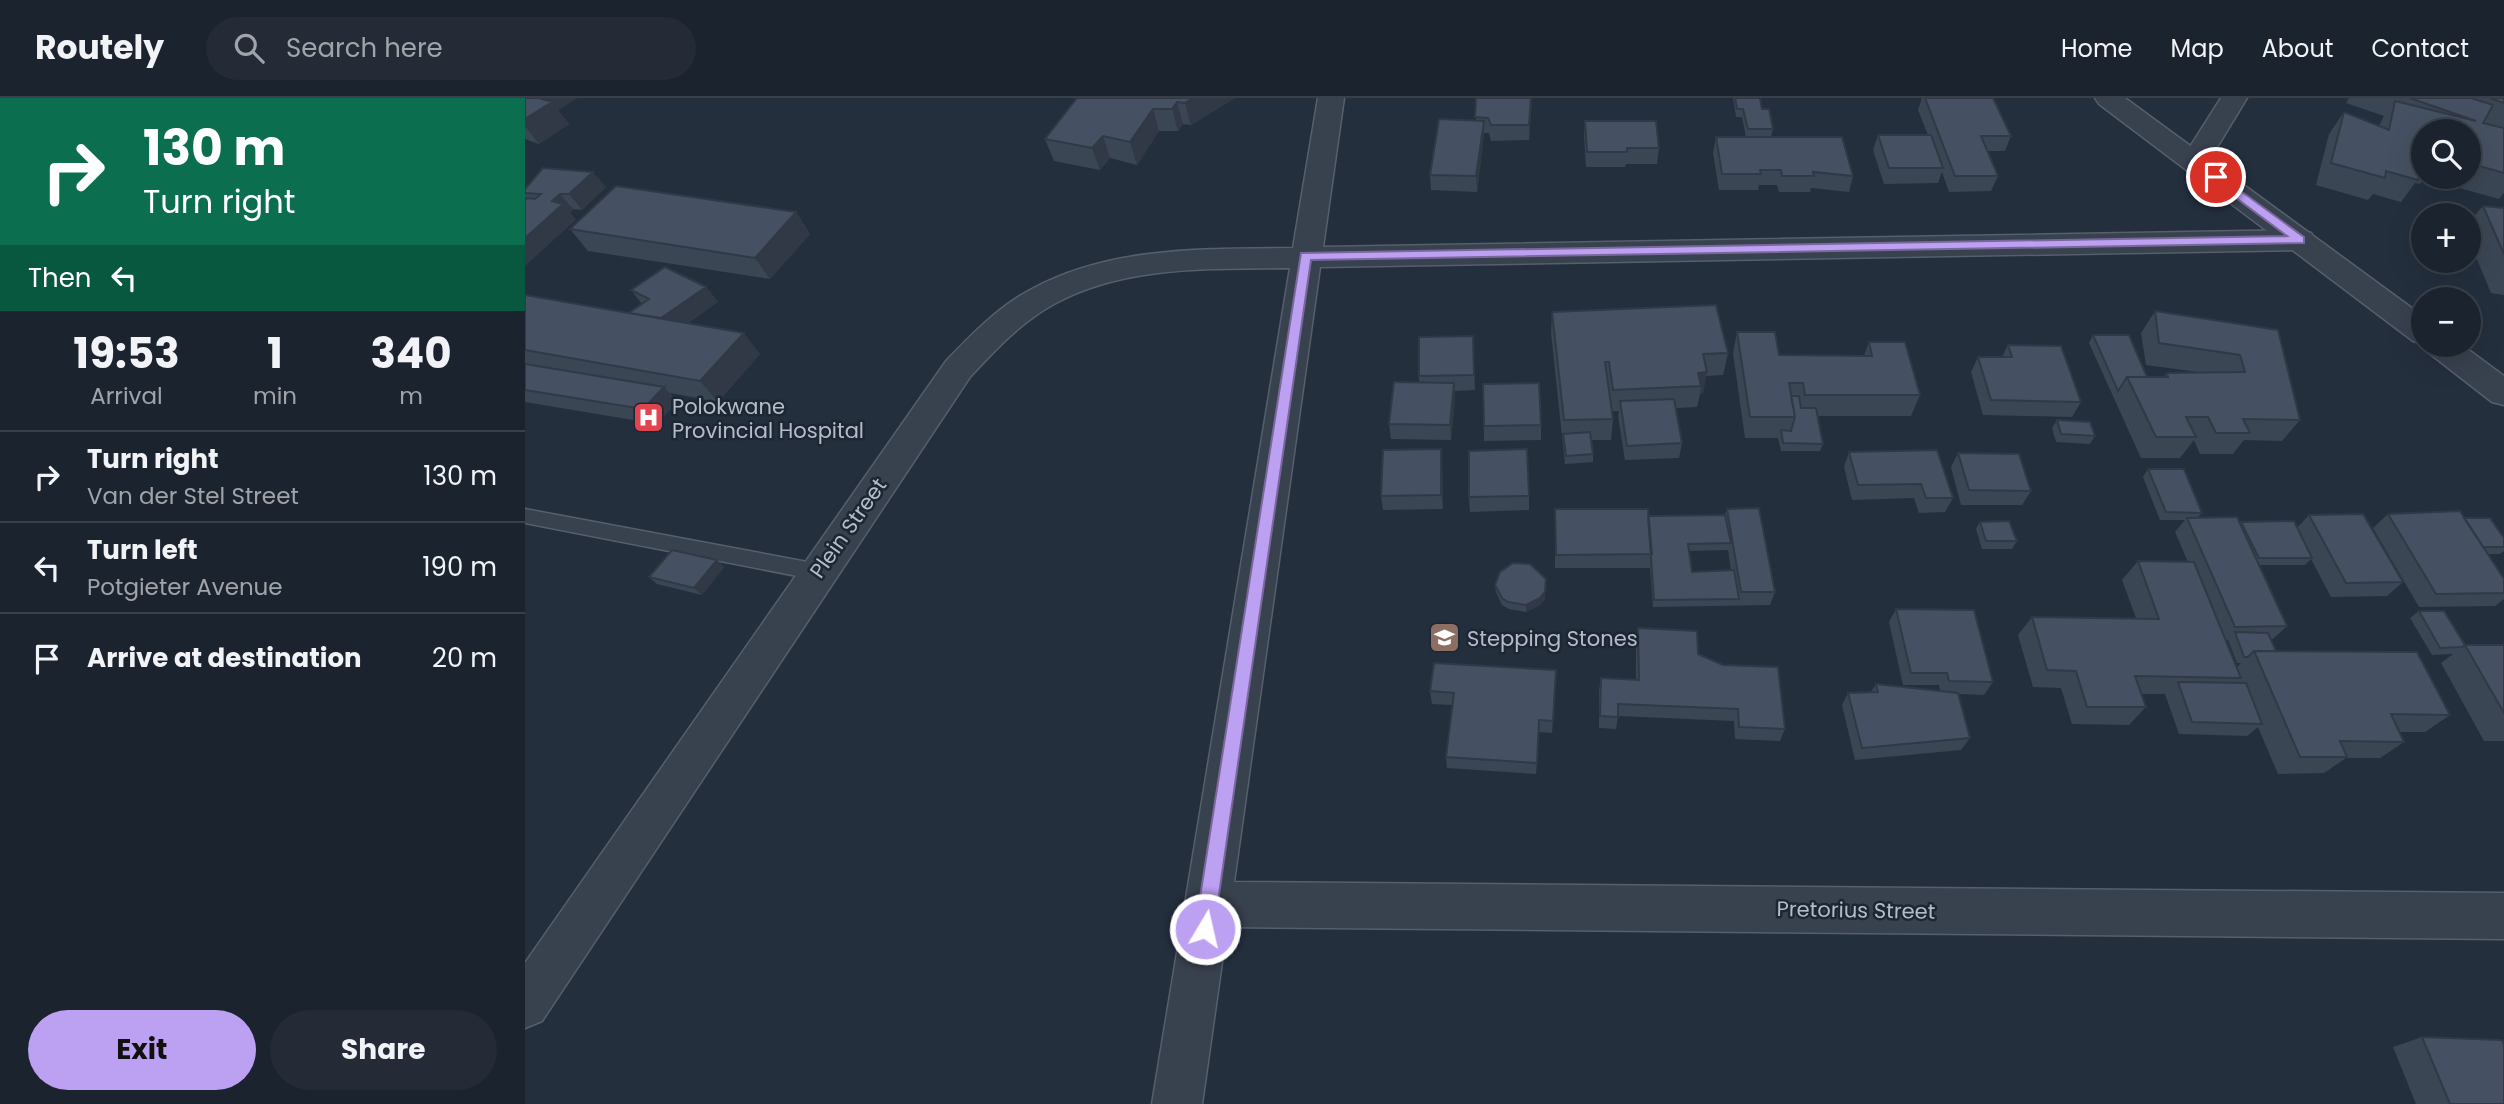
<!DOCTYPE html>
<html lang="en">
<head>
<meta charset="utf-8">
<style>
  body { margin:0; font-family:Poppins,sans-serif; background:#242b36; color:#f1f3f6; height:100vh; display:flex; flex-direction:column; font-size:26px; white-space:nowrap }
  * { box-sizing:border-box; margin:0 }
  p { font-size:23px; color:#a0a4aa }
  .icon { flex:none; width:38px; height:38px; fill:none; stroke:currentColor; stroke-width:2; stroke-linecap:round; stroke-linejoin:round }
  .map { position:relative; flex:1; overflow:hidden }
  .sheet { display:flex; flex-direction:column; background:#1b232e; width:525px }
  .sheet>* { flex:none }
  .banner { background:#0b6e4f; color:#fff; overflow:hidden }
  .buttons { position:absolute; left:1886px; top:21px; display:grid; gap:14px }
  .buttons a { display:grid; place-items:center; width:70px; height:70px; border-radius:50%; background:#1b232e; box-shadow:0 7px 28px #0002,0 0 0 2px #39404a; font-size:35px }
  .pin { position:absolute; display:grid; place-items:center; width:60px; height:60px; color:#fff; margin:-30px; border:4px solid #fff; border-radius:50%; box-shadow:0 2px 7px #0007 }
  .me { position:absolute; width:77px; margin:-38px; rotate:9deg; stroke-linejoin:round; filter:drop-shadow(0 0 5px #0008) }
  .turn { display:flex; align-items:center; gap:24px; height:147px; padding:0 28px; font-size:32px }
  .turn .icon { width:91px; height:91px; stroke-width:2.5 }
  .turn b { display:block; font-size:49px; line-height:60px }
  .then { display:flex; align-items:center; height:66px; padding:0 28px; background:#0003; gap:14px; font-size:26px }
  .eta { display:flex; justify-content:space-evenly; align-items:center; height:119px; text-align:center }
  .eta b { font-size:42px; font-weight:700; line-height:49px }
  .action { display:flex; gap:14px; margin-top:auto; padding:14px 28px }
  .action a { flex:1; height:80px; border-radius:42px; background:#bca0f2; color:#111; font-size:28px; font-weight:700; line-height:80px; text-align:center }
  .action a+a { background:#242b36; color:#f1f3f6 }
  ul { padding:0; list-style:none }
  li { display:flex; align-items:center; gap:21px; height:91px; padding:0 28px; border-top:2px solid #39404a }
  li div { flex:1 }
  li b { display:block; font-size:26px }
  li em { font-style:normal }
  header { display:flex; align-items:center; gap:42px; box-sizing:border-box; height:98px; padding:0 35px; background:#1b232e; border-bottom:2px solid #39404a }
  header strong { font-size:33px }
  nav { display:flex; gap:38px; margin-inline-start:auto; font-size:24px }
  .search { width:490px; height:63px; background:#242b36; display:flex; align-items:center; gap:18px; box-sizing:border-box; padding:0 24px; border-radius:38px; color:#a0a4aa; font-size:26px }
  main { display:flex; flex:1; min-height:0 }
  .map>svg:first-child { display:block }
</style>
</head>
<body>
<header>
<strong>Routely</strong>
<div class="search"><svg class="icon" aria-label="search" viewBox="0 0 24 24"><circle cx="10" cy="10" r="6"/><path d="M15 15l6 6"/></svg>Search here</div>
<nav><a>Home</a><a>Map</a><a>About</a><a>Contact</a></nav>
</header>
<main>
<section class="sheet">
<div class="banner">
<div class="turn"><svg class="icon" aria-label="right" viewBox="0 0 24 24"><path d="M7 20v-9h11M14 6l5 5-5 5"/></svg><div><b>130 m</b>Turn right</div></div>
<div class="then">Then<svg class="icon" aria-label="left" viewBox="0 0 24 24"><path d="M17 20v-9H6M10 6l-5 5 5 5"/></svg></div>
</div>
<div class="eta">
<div><b>19:53</b><p>Arrival</p></div>
<div><b>1</b><p>min</p></div>
<div><b>340</b><p>m</p></div>
</div>
<ul>
<li><svg class="icon" aria-label="right" viewBox="0 0 24 24"><path d="M7 20v-9h11M14 6l5 5-5 5"/></svg><div><b>Turn right</b><p>Van der Stel Street</p></div><em>130 m</em></li>
<li><svg class="icon" aria-label="left" viewBox="0 0 24 24"><path d="M17 20v-9H6M10 6l-5 5 5 5"/></svg><div><b>Turn left</b><p>Potgieter Avenue</p></div><em>190 m</em></li>
<li><svg class="icon" aria-label="arrive" viewBox="0 0 24 24"><path d="M6 21V4h12l-3 4 3 4H6"/></svg><div><b>Arrive at destination</b></div><em>20 m</em></li>
</ul>
<div class="action"><a>Exit</a><a>Share</a></div>
</section>
<div class="map">
<svg width="1979" height="1006" viewBox="0 0 1979 1006">
  <rect width="100%" height="100%" fill="#242f3e"/>
  <g fill="none" stroke-linecap="round" stroke-linejoin="round">
    <defs>
      <path id="service" d="M 0,411 L 293,466 L 300,469 L 302,474 L 300,479 L 293,482 L 0,425 Z"/>
      <path id="minor" d="M 793,0 L 819,0 L 798,149 L 1775,132 L 1786,135 L 1790,142 L 1786,149 L 1775,152 L 795,169 L 709,784 L 1979,795 L 1979,841 L 702,829 L 677,1006 L 627,1006 L 765,170 C 687,171 599,167 529,206 C 496,224 470,252 445,279 L 17,923 L 0,930 L 0,865 L 421,263 C 447,236 474,208 507,191 C 586,148 681,151 768,150 Z
        M 1696,0 L 1722,0 L 1680,69 L 1670,72 L 1660,69 L 1656,63 Z"/>
      <path id="tertiary" d="M 1570,0 L 1600,0 L 1899,219 L 1899,246 L 1888,243 L 1574,6 Z
        M 1899,247 L 1937,247 L 1979,278 L 1979,307 L 1967,304 L 1904,255 Z"/>
    </defs>
    <use href="#service" stroke="#565f6c" stroke-width="3"/>
    <use href="#minor" stroke="#565f6c" stroke-width="3"/>
    <use href="#tertiary" stroke="#565f6c" stroke-width="3"/>
    <use href="#service" fill="#38414e" fill-rule="evenodd"/>
    <use href="#minor" fill="#38414e" fill-rule="evenodd"/>
    <use href="#tertiary" fill="#38414e" fill-rule="evenodd"/>
  </g>
  <path fill="#3b4654" fill-rule="evenodd" d="M 0,0 L 52,0 L 33,12 L 44,26 L 14,46 L 0,41 Z
    M 552,0 L 710,0 L 666,27 L 658,26 L 653,33 L 634,33 L 612,67 L 585,60 L 575,72 L 529,63 L 520,41 Z
    M 951,0 L 1007,0 L 1004,42 L 966,43 L 964,35 L 959,35 L 952,94 L 906,92 L 905,77 L 951,22 Z
    M 1208,0 L 1235,0 L 1237,11 L 1248,31 L 1246,39 L 1328,78 L 1324,94 L 1286,90 L 1285,94 L 1254,94 L 1252,87 L 1234,87 L 1233,92 L 1194,92 L 1188,55 L 1191,39 L 1221,39 L 1217,19 L 1211,19 Z
    M 1397,0 L 1468,0 L 1486,38 L 1480,53 L 1463,53 L 1473,78 L 1466,93 L 1424,94 L 1417,74 L 1413,85 L 1359,86 L 1348,52 L 1353,37 L 1403,37 L 1393,12 Z
    M 1824,0 L 1979,0 L 1979,95 L 1974,101 L 1899,80 L 1895,86 L 1890,85 L 1876,104 L 1848,96 L 1843,102 L 1791,87 L 1804,36 L 1819,14 L 1854,28 L 1859,18 L 1821,5 ZM 1899,33 L 1944,33 L 1944,79 L 1899,79 Z
    M 1060,23 L 1134,50 L 1132,66 L 1101,66 L 1100,69 L 1061,69 L 1059,38 Z
    M 81,89 L 57,112 L 48,111 L 45,115 L 51,122 L 2,101 L 0,99 L 0,91 Z
    M 1958,108 L 1979,110 L 1979,197 L 1966,195 L 1944,142 L 1944,124 Z
    M 271,114 L 285,136 L 245,181 L 63,153 L 45,131 Z
    M 181,189 L 193,204 L 163,225 L 235,256 L 193,304 L 145,295 L 152,304 L 132,326 L 0,304 L 0,197 L 104,215 L 117,206 L 106,192 Z
    M 1630,213 L 1753,232 L 1775,322 L 1757,343 L 1719,342 L 1708,356 L 1675,356 L 1669,342 L 1655,360 L 1616,360 L 1564,245 L 1568,237 L 1622,279 L 1639,279 L 1642,275 L 1673,274 L 1621,267 L 1616,235 Z
    M 1027,214 L 1203,255 L 1198,277 L 1181,278 L 1178,295 L 1175,296 L 1172,309 L 1151,310 L 1157,345 L 1154,360 L 1100,362 L 1093,318 L 1094,313 L 1087,313 L 1088,321 L 1086,342 L 1066,342 L 1068,356 L 1068,364 L 1040,366 L 1026,235 Z
    M 1212,234 L 1254,257 L 1339,258 L 1344,244 L 1395,297 L 1386,318 L 1293,318 L 1298,346 L 1295,353 L 1256,353 L 1253,340 L 1220,340 L 1208,255 Z
    M 948,238 L 950,292 L 929,293 L 930,300 L 926,342 L 866,341 L 864,326 L 894,285 L 894,278 Z
    M 1483,247 L 1556,304 L 1547,319 L 1458,317 L 1446,274 L 1453,259 L 1477,259 Z
    M 958,286 L 1016,327 L 1016,342 L 959,343 Z
    M 1532,322 L 1570,338 L 1565,346 L 1531,344 L 1527,330 Z
    M 1324,354 L 1428,400 L 1420,414 L 1394,415 L 1389,400 L 1327,402 L 1319,369 Z
    M 1433,355 L 1506,393 L 1497,407 L 1436,407 L 1426,369 Z
    M 917,365 L 918,411 L 858,412 L 856,398 Z
    M 1623,371 L 1677,415 L 1673,419 L 1715,425 L 1716,424 L 1772,430 L 1784,417 L 1878,484 L 1862,498 L 1806,499 L 1786,461 L 1780,467 L 1734,467 L 1762,528 L 1748,541 L 1746,541 L 1751,553 L 1925,617 L 1900,634 L 1874,634 L 1879,644 L 1855,660 L 1821,660 L 1799,675 L 1753,676 L 1733,629 L 1722,638 L 1654,636 L 1640,596 L 1617,596 L 1621,609 L 1604,627 L 1547,626 L 1536,590 L 1508,589 L 1493,537 L 1507,519 L 1611,520 L 1597,482 L 1613,463 L 1663,464 L 1650,434 L 1660,422 L 1635,422 L 1618,379 ZM 1701,542 L 1703,542 L 1712,565 L 1716,565 L 1712,569 Z
    M 1004,398 L 1004,412 L 945,414 L 944,399 Z
    M 1030,411 L 1123,418 L 1200,417 L 1202,411 L 1250,494 L 1245,507 L 1128,509 L 1125,470 L 1030,470 ZM 1203,452 L 1206,472 L 1167,474 L 1164,453 Z
    M 1863,416 L 1939,420 L 1979,440 L 1979,453 L 1975,456 L 1963,456 L 1979,481 L 1979,501 L 1970,508 L 1894,509 L 1848,430 Z
    M 1455,424 L 1492,443 L 1487,451 L 1457,451 L 1451,431 Z
    M 192,462 L 199,469 L 177,497 L 132,486 L 124,479 Z
    M 970,487 L 1020,501 L 1015,507 L 1001,514 L 984,511 L 977,507 L 971,494 Z
    M 1371,511 L 1468,584 L 1459,597 L 1434,596 L 1445,640 L 1436,652 L 1330,662 L 1317,607 L 1323,595 L 1346,594 L 1351,586 L 1415,593 L 1414,587 L 1378,587 L 1364,524 Z
    M 1894,513 L 1940,547 L 1979,547 L 1979,643 L 1959,643 L 1916,565 L 1928,556 L 1907,557 L 1885,520 Z
    M 1113,530 L 1173,556 L 1260,631 L 1255,643 L 1210,641 L 1209,623 L 1093,618 L 1091,631 L 1074,630 L 1074,593 L 1076,580 L 1111,582 L 1111,544 Z
    M 909,565 L 1028,623 L 1027,635 L 1014,634 L 1011,676 L 922,670 L 921,659 L 927,607 L 907,606 L 905,593 Z
    M 1897,939 L 1979,1006 L 1891,1006 L 1868,949 Z"/>
  <path fill="#303945" d="M 7,0 L 52,0 L 33,12 L 44,26 L 14,46 L 0,28 L 0,21 Z
    M 668,0 L 710,0 L 666,27 L 660,5 Z
    M 1006,0 L 1007,2 L 1004,42 L 1004,27 Z
    M 652,4 L 658,26 L 653,33 L 647,11 Z
    M 628,11 L 634,33 L 612,67 L 605,44 Z
    M 959,23 L 959,38 L 952,94 L 951,78 Z
    M 578,38 L 585,60 L 575,72 L 567,50 Z
    M 68,74 L 81,89 L 57,112 L 44,96 Z
    M 35,96 L 48,111 L 45,115 L 51,122 L 0,168 L 0,140 L 27,103 Z
    M 271,114 L 285,136 L 245,181 L 230,160 Z
    M 181,189 L 193,204 L 142,240 L 129,225 Z
    M 219,235 L 235,256 L 193,304 L 175,283 Z
    M 1182,274 L 1178,295 L 1175,296 L 1176,288 L 1173,275 Z
    M 929,285 L 930,300 L 926,342 L 925,327 Z
    M 139,289 L 152,304 L 132,326 L 118,311 Z
    M 916,351 L 917,365 L 918,411 L 916,397 Z
    M 192,462 L 199,469 L 177,497 L 169,490 Z
    M 1021,481 L 1020,501 L 1015,507 L 1001,514 L 1001,507 Z"/>
  <path fill="#455162" stroke="#303945" stroke-width="2" d="M 0,0 L 14,0 L 27,4 L 0,21 Z
    M 552,0 L 668,0 L 660,5 L 652,4 L 647,11 L 628,11 L 605,44 L 578,38 L 567,50 L 520,41 Z
    M 951,0 L 1006,0 L 1004,27 L 966,27 L 963,20 L 950,19 Z
    M 1210,0 L 1235,0 L 1237,11 L 1244,11 L 1248,31 L 1223,31 L 1218,11 L 1212,11 Z
    M 1400,0 L 1468,0 L 1486,38 L 1456,38 L 1473,78 L 1430,78 Z
    M 1885,0 L 1946,0 L 1968,7 L 1958,25 L 1979,30 L 1979,75 L 1944,65 L 1944,33 L 1899,33 L 1899,62 L 1897,62 L 1893,82 L 1861,73 L 1860,80 L 1806,65 L 1819,14 L 1864,32 L 1870,3 L 1951,23 Z
    M 1965,0 L 1979,0 L 1979,5 Z
    M 914,21 L 959,23 L 951,78 L 905,77 Z
    M 1060,23 L 1131,23 L 1134,50 L 1102,50 L 1102,54 L 1062,54 Z
    M 1353,37 L 1406,37 L 1418,70 L 1364,70 Z
    M 1191,39 L 1317,39 L 1328,78 L 1288,74 L 1289,78 L 1257,78 L 1256,72 L 1235,72 L 1236,76 L 1197,76 Z
    M 18,70 L 68,74 L 44,96 L 35,96 L 27,103 L 38,106 L 0,140 L 0,102 L 2,100 L 10,101 L 16,96 L 0,95 L 0,91 Z
    M 91,88 L 271,114 L 230,160 L 45,131 Z
    M 1958,108 L 1979,110 L 1979,156 Z
    M 140,169 L 181,189 L 136,220 L 104,215 L 124,201 L 106,192 Z
    M 0,197 L 219,235 L 175,283 L 0,252 Z
    M 1191,207 L 1203,255 L 1178,256 L 1182,274 L 1173,275 L 1176,288 L 1088,292 L 1084,264 L 1080,264 L 1088,321 L 1039,322 L 1027,214 Z
    M 1630,213 L 1753,232 L 1775,322 L 1718,321 L 1725,335 L 1691,335 L 1683,319 L 1661,319 L 1671,339 L 1631,339 L 1602,279 L 1643,279 L 1642,275 L 1720,274 L 1715,257 L 1634,245 Z
    M 1212,234 L 1250,234 L 1254,257 L 1347,258 L 1344,244 L 1380,244 L 1395,297 L 1280,297 L 1278,285 L 1264,285 L 1270,319 L 1225,319 Z
    M 1568,237 L 1604,237 L 1622,279 L 1602,279 L 1593,293 Z
    M 948,238 L 949,277 L 894,278 L 894,239 Z
    M 1483,247 L 1536,248 L 1556,304 L 1466,302 L 1453,259 L 1487,259 Z
    M 0,266 L 139,289 L 118,311 L 0,292 Z
    M 869,284 L 929,285 L 925,327 L 864,326 Z
    M 1014,285 L 1016,327 L 959,328 L 958,286 Z
    M 1266,298 L 1274,298 L 1276,310 L 1291,310 L 1298,346 L 1258,345 L 1256,332 L 1266,333 L 1270,319 Z
    M 1149,301 L 1157,345 L 1102,348 L 1095,303 Z
    M 1532,322 L 1565,324 L 1570,338 L 1536,336 Z
    M 1065,334 L 1068,356 L 1041,358 L 1038,336 Z
    M 916,351 L 916,397 L 856,398 L 858,352 Z
    M 1002,351 L 1004,398 L 944,399 L 944,353 Z
    M 1412,352 L 1428,400 L 1401,400 L 1396,386 L 1333,387 L 1324,354 Z
    M 1433,355 L 1494,356 L 1506,393 L 1444,392 Z
    M 1623,371 L 1659,371 L 1677,415 L 1641,414 Z
    M 1234,410 L 1250,494 L 1216,494 L 1202,411 Z
    M 1030,411 L 1123,411 L 1127,456 L 1031,457 Z
    M 1935,413 L 1979,481 L 1979,495 L 1911,496 L 1863,416 Z
    M 1838,416 L 1878,484 L 1821,485 L 1784,417 Z
    M 1200,417 L 1206,445 L 1163,446 L 1167,474 L 1209,472 L 1214,501 L 1129,502 L 1123,418 Z
    M 1712,419 L 1762,528 L 1710,529 L 1662,420 Z
    M 1939,420 L 1965,420 L 1979,440 L 1979,449 L 1958,449 Z
    M 1484,423 L 1492,443 L 1461,443 L 1455,424 Z
    M 1769,423 L 1787,460 L 1734,460 L 1716,424 Z
    M 147,452 L 192,462 L 169,490 L 124,479 Z
    M 1613,463 L 1669,464 L 1716,580 L 1610,578 L 1621,609 L 1562,609 L 1551,573 L 1522,572 L 1507,519 L 1634,521 Z
    M 988,465 L 1005,466 L 1021,481 L 1020,494 L 1015,500 L 1001,507 L 983,504 L 977,500 L 970,487 L 975,474 Z
    M 1371,511 L 1449,512 L 1468,584 L 1424,583 L 1422,575 L 1386,575 Z
    M 1894,513 L 1919,513 L 1940,547 L 1937,549 L 1915,550 Z
    M 1113,530 L 1172,533 L 1173,556 L 1198,567 L 1253,569 L 1260,631 L 1214,629 L 1213,611 L 1093,606 L 1093,619 L 1075,618 L 1076,580 L 1114,582 Z
    M 1710,534 L 1743,535 L 1751,553 L 1729,553 L 1723,559 L 1719,559 Z
    M 1940,547 L 1979,547 L 1979,615 Z
    M 1729,553 L 1892,554 L 1925,617 L 1866,616 L 1879,644 L 1815,643 L 1822,659 L 1775,659 Z
    M 909,565 L 1031,572 L 1028,623 L 1014,622 L 1012,665 L 921,659 L 929,595 L 905,593 Z
    M 1653,584 L 1721,585 L 1737,626 L 1667,624 Z
    M 1351,586 L 1433,595 L 1445,640 L 1337,650 L 1323,595 L 1353,594 Z
    M 1897,939 L 1977,942 L 1979,947 L 1979,1006 L 1925,1006 Z"/>
  <path fill="#bca0f2" stroke="#7a689d" stroke-width="2" d="M 1691,75 L 1779,139 L 1779,145 L 786,162 L 689,831 L 686,837 L 680,840 L 673,837 L 670,831 L 776,155 L 1762,138 L 1687,82 L 1687,77 Z"/>
  <defs>
    <symbol id="hospital-square" viewBox="-11 -11 22 22"><rect x="-9" y="-9" width="18" height="18" rx="4" fill="#e0444e" stroke="#1d2633"/><path d="M-5-5h3v3.5h4V-5h3V5h-3V1.5h-4V5h-3Z" fill="#fff"/></symbol>
    <symbol id="school-square" viewBox="-11 -11 22 22"><rect x="-9" y="-9" width="18" height="18" rx="4" fill="#8d6e63" stroke="#1d2633"/><path d="M0-5L7-2L0 1L-7-2ZM-4 1L0 2.5L4 1V4Q0 6-4 4Z" fill="#fff"/></symbol>
  </defs>
  <g fill-rule="evenodd">
    <use href="#hospital-square" x="106" y="302" width="35" height="35"/>
    <use href="#school-square" x="902" y="522" width="35" height="35"/>
  </g>
  <g text-anchor="middle" dominant-baseline="central" stroke-width="5" stroke-linejoin="round" paint-order="stroke">
    <g font-size="21" fill="#b4bcc9" stroke="#1d2633" text-anchor="start">
      <text x="147" y="308">Polokwane<tspan x="147" dy="24">Provincial Hospital</tspan></text>
      <text x="942" y="540">Stepping Stones</text>
    </g>
    <g font-size="21" fill="#b4bcc9" stroke="#1d2633">
      <text transform="translate(323 430) rotate(-55)">Plein Street</text>
      <text transform="translate(1331 812) rotate(1)">Pretorius Street</text>
    </g>
  </g>
</svg>
<div class="buttons">
<a><svg class="icon" aria-label="search" viewBox="0 0 24 24"><circle cx="10" cy="10" r="6"/><path d="M15 15l6 6"/></svg></a>
<a>+</a>
<a>−</a>
</div>
<div class="pin" style="left:1691px;top:79px;background:#d93025"><svg class="icon" aria-label="arrive" viewBox="0 0 24 24"><path d="M6 21V4h12l-3 4 3 4H6"/></svg></div>
<svg class="me" style="left:680px;top:831px" viewBox="-20 -20 40 40"><circle r="17" fill="#bca0f2" stroke="#fff" stroke-width="3"/><path d="M0-11L8 9 0 5-8 9z" fill="#fff"/></svg>
</div>
</main>
</body>
</html>
